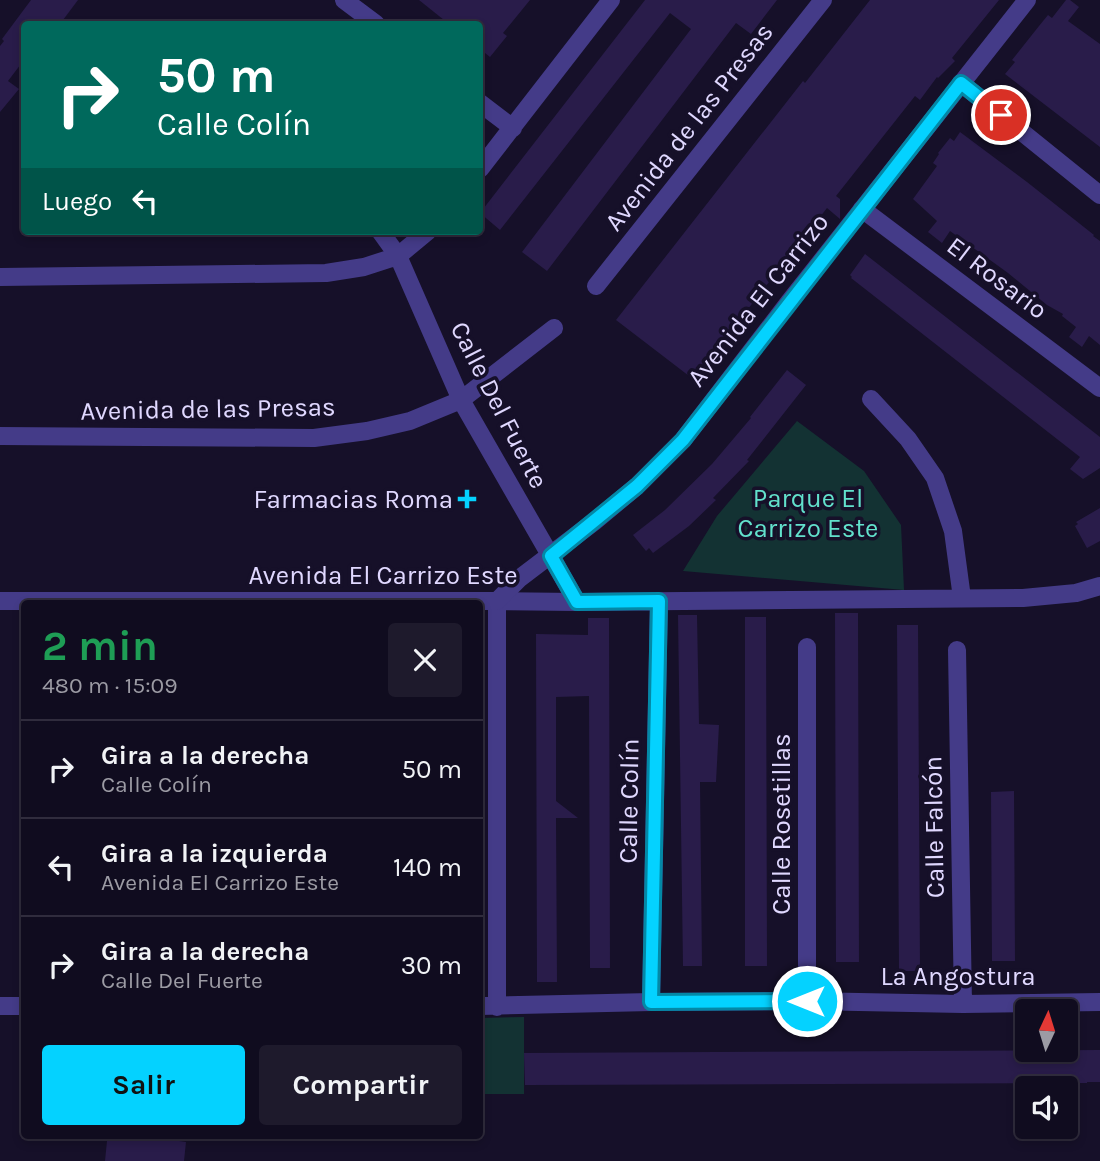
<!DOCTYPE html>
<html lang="es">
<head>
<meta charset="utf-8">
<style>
  body { margin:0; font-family:Karla,sans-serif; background:#1e1a2c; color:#f1f3f6; height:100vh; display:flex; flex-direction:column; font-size:26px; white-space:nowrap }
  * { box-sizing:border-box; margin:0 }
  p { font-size:23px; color:#9c9ba4 }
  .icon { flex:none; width:38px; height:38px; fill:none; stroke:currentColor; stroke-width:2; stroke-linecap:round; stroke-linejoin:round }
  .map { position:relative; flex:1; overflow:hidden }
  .drawer { position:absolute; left:21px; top:600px; width:462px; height:539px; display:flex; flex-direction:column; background:#100c1f; border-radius:7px; box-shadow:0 4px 10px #0003,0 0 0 2px #302c3d }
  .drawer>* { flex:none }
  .guide { position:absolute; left:21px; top:21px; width:462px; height:214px; border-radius:7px; box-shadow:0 4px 10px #0003,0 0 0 2px #302c3d; background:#00695c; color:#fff; overflow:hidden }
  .needle { width:46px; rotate:4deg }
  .controls { position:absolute; left:1015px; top:999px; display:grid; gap:14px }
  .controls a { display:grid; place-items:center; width:63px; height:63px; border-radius:7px; background:#100c1f; box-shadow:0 4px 10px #0003,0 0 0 2px #302c3d; font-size:35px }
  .pin { position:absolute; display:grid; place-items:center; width:60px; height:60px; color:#fff; margin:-30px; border:4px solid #fff; border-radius:50%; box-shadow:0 2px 7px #0007 }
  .me { position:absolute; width:77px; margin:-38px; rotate:270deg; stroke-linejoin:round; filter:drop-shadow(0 0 5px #0008) }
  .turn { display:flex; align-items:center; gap:24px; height:147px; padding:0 21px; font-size:32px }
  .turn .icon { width:91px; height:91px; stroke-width:2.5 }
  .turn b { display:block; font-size:49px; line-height:60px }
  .then { display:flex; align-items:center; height:66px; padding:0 21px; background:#0003; gap:14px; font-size:26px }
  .round { display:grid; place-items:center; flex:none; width:74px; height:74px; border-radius:7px; background:#1e1a2c }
  .head { display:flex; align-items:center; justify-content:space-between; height:119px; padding:0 21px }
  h1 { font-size:42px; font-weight:700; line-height:52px; color:#1e9e55 }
  .primary-button { display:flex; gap:14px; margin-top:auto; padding:14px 21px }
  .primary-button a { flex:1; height:80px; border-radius:7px; background:#04d2ff; color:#111; font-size:28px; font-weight:700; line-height:80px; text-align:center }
  .primary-button a+a { background:#1e1a2c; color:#f1f3f6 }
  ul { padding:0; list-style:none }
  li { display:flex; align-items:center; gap:21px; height:98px; padding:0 21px; border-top:2px solid #302c3d }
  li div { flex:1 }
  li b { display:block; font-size:26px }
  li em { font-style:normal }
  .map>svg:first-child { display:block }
</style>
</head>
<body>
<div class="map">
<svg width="1100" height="1161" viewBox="0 0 1100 1161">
  <rect width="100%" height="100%" fill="#161029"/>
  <path fill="#133233" d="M 797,421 L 864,471 L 901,525 L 904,590 L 683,571 L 717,516 Z
    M 524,1017 L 524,1094 L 480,1094 L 480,1018 Z"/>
  <path fill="#291c4a" d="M 31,0 L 78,0 L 60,24 L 55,20 L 51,24 L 24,24 L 24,47 L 19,54 L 24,58 L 24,60 L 8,81 L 19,89 L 0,112 L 0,46 L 4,41 L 2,39 Z
    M 419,0 L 530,0 L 503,33 L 507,36 L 490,57 L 480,49 L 480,24 L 449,24 Z
    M 645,0 L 777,0 L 751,34 L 736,23 L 547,271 L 522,252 L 691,29 L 670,13 L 500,230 L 480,213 Z
    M 870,0 L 999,0 L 952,58 L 955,61 L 938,78 L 937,77 L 920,100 L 915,96 L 836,196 L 840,199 L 840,219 L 827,208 L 693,379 L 616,320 L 803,81 L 805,83 Z
    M 1066,0 L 1070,0 L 1079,7 L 1068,21 L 1100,44 L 1100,147 L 1005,74 L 1015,62 L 1012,60 L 1039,26 L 1048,15 L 1052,18 Z
    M 960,132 L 1027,182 L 1094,235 L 1093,236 L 1100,241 L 1100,345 L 1089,336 L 1082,347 L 1069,337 L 1076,327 L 1062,316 L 1063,314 L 1047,305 L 1008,273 L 950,231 L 942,243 L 928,232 L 937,221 L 913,199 L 937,166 L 933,163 L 939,154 L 938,153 L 950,138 L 954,141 Z
    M 865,254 L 1100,437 L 1100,468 L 1083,479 L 1070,469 L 1080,457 L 851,278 L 852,277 L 850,275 Z
    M 787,370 L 806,385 L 747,460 L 749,461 L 713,498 L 716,500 L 689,526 L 653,553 L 649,548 L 646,551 L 633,535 L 665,510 L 712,464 L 751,418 L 750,417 Z
    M 1100,508 L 1100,541 L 1087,548 L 1075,526 L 1078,524 L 1076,522 Z
    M 835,613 L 858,613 L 859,962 L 836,962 Z
    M 678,615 L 697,615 L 699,724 L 719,725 L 716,782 L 700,782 L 702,966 L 683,966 Z
    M 745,617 L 766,617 L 767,966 L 745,966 Z
    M 588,618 L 609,618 L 610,968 L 590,968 L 589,696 L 556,697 L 556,801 L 578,818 L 556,818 L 557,982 L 537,982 L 536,634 L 588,635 Z
    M 897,625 L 918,625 L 920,971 L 899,971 Z
    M 1014,791 L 1015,961 L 992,961 L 991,792 Z
    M 1100,1050 L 1100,1082 L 1087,1082 L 1087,1083 L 525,1085 L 524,1053 Z
    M 129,1136 L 146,1136 L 186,1142 L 184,1161 L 105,1161 L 107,1141 L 110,1141 L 111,1140 L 128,1141 Z"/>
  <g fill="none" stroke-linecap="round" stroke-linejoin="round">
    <path stroke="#443b88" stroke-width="18" d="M 344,0 L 376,24
      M 961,83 L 1100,195
      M 480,103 L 513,128
      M 480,169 L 611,0
      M 862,209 L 1100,388
      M 380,231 L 398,256 L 461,400 L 577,602
      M 0,277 L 326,273 L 364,267 L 398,256 L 428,231
      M 596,286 L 823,0
      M 871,399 L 908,439 L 935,478 L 953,531 L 962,598
      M 0,436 L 314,438 L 367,431 L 410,421 L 461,400 L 554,328
      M 807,647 L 807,1001
      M 957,650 L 963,1004
      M 651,1002 L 659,601
      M 0,1006 L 24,1006
      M 480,1006 L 651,1002 L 807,1001 L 963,1004 L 1100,1002
      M 497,1007 L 497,601 L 577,602 L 1023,598 L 1076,593 L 1100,586"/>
    <path stroke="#443b88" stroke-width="18" d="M 0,601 L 497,601 L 520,578 L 595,521 L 637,486 L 683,440 L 789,302 L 1027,0"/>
  </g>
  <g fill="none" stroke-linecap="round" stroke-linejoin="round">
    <defs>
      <path id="route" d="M 807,1001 L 651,1002 L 659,601 L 577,602 L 551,556 L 637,486 L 683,440 L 961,83 L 1001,115"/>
    </defs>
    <use href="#route" stroke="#0388a6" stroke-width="18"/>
    <use href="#route" stroke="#04d2ff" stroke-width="12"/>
  </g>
  <path fill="#04d2ff" stroke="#161029" stroke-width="2.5" d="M463.5 488.5h7v7h7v7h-7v7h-7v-7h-7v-7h7z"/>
  <g text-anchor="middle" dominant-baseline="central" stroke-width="7" stroke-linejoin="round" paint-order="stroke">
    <g font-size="26" fill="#e0d8ff" stroke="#161029">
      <text transform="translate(689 127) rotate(-52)">Avenida de las Presas</text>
      <text transform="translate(997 278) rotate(37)">El Rosario</text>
      <text transform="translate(758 300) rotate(-52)">Avenida El Carrizo</text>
      <text transform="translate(499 405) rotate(63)">Calle Del Fuerte</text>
      <text transform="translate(208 409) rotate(-1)">Avenida de las Presas</text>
      <text x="383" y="575">Avenida El Carrizo Este</text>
      <text transform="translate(629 801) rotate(-89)">Calle Colín</text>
      <text transform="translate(781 824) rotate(-90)">Calle Rosetillas</text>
      <text transform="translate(934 827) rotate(-91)">Calle Falcón</text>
      <text x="958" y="976">La Angostura</text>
    </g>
    <g font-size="26" fill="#62e1cc" stroke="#161029">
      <text x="808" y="498">Parque El<tspan x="808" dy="30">Carrizo Este</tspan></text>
    </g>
    <g font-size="26" fill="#e0d8ff" stroke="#161029" text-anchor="end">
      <text x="453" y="499">Farmacias Roma</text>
    </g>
  </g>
</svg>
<div class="controls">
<a><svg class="needle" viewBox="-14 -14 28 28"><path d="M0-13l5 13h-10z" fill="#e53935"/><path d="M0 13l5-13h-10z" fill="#9c9ba4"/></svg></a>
<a><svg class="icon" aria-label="sound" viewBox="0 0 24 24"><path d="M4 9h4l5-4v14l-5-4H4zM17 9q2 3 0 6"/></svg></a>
</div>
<div class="pin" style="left:1001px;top:115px;background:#d93025"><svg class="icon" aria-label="arrive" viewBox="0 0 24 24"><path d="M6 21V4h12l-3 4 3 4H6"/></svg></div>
<svg class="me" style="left:807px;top:1001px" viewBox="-20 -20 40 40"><circle r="17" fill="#04d2ff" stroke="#fff" stroke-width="3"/><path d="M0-11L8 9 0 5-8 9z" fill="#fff"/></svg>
<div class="guide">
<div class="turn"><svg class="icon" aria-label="right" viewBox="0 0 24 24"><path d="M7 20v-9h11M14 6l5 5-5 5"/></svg><div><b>50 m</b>Calle Colín</div></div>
<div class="then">Luego<svg class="icon" aria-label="left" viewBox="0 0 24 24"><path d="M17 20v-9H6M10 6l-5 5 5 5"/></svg></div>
</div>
<section class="drawer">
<div class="head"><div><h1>2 min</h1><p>480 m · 15:09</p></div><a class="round"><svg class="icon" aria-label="close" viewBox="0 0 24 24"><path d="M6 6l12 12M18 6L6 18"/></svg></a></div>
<ul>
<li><svg class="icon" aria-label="right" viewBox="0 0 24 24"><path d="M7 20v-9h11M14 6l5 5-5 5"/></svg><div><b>Gira a la derecha</b><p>Calle Colín</p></div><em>50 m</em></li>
<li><svg class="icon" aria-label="left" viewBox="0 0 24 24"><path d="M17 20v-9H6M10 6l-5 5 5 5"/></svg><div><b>Gira a la izquierda</b><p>Avenida El Carrizo Este</p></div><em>140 m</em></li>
<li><svg class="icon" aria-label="right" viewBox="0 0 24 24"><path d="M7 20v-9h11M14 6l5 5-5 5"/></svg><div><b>Gira a la derecha</b><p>Calle Del Fuerte</p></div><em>30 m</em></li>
</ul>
<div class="primary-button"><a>Salir</a><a>Compartir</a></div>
</section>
</div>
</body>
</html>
